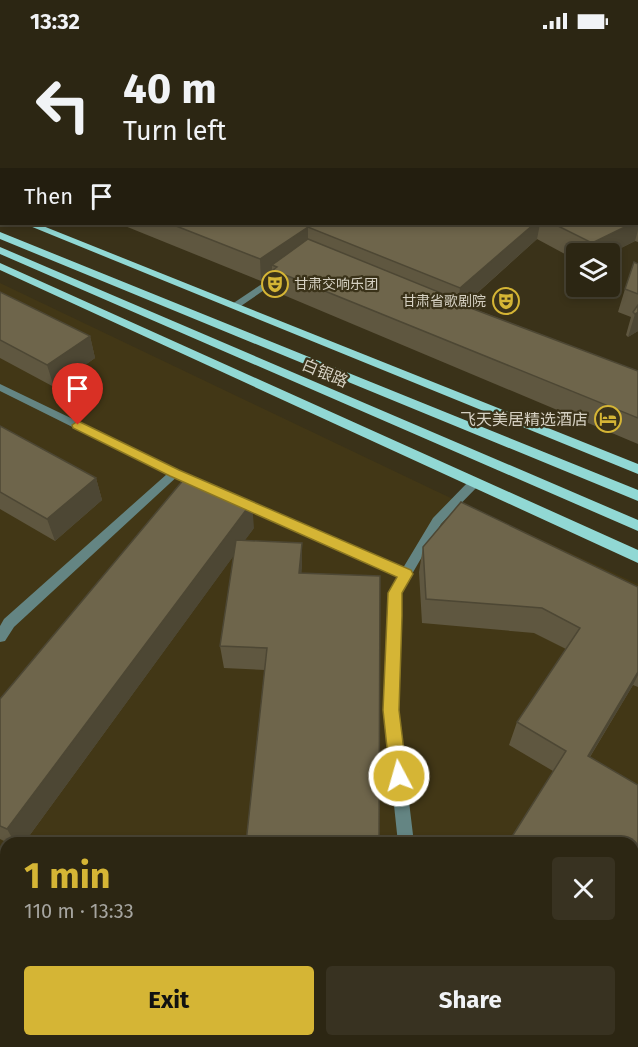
<!DOCTYPE html>
<html lang="en">
<head>
<meta charset="utf-8">
<style>
  body { margin:0; font-family:"Fira Sans","Noto Sans SC",sans-serif; background:#383221; color:#f1f3f6; height:100vh; display:flex; flex-direction:column; font-size:22px; white-space:nowrap }
  * { box-sizing:border-box; margin:0 }
  p { font-size:20px; color:#a6a5a0 }
  .icon { flex:none; width:33px; height:33px; fill:none; stroke:currentColor; stroke-width:2; stroke-linecap:round; stroke-linejoin:round }
  .map { position:relative; flex:1; overflow:hidden }
  .drawer { position:absolute; left:0px; top:795px; width:639px; height:210px; display:flex; flex-direction:column; background:#2c2613; border-radius:18px 18px 0 0; box-shadow:0 3px 9px #0003,0 0 0 2px #484333 }
  .drawer>* { flex:none }
  .hud { position:absolute; left:0px; top:0px; width:639px; height:183px; box-shadow:0 3px 9px #0003,0 0 0 2px #484333; background:#2c2613; color:#f1f3f6; overflow:hidden }
  .controls { position:absolute; left:566px; top:201px; display:grid; gap:12px }
  .controls a { display:grid; place-items:center; width:54px; height:54px; border-radius:6px; background:#2c2613; box-shadow:0 3px 9px #0003,0 0 0 2px #484333; font-size:30px }
  .pin { position:absolute; display:grid; place-items:center; width:51px; height:51px; color:#fff; margin:-62px -26px; border-radius:50% 50% 50% 0; rotate:-45deg; box-shadow:0 0 6px #0007 }
  .pin .icon { rotate:45deg }
  .me { position:absolute; width:66px; margin:-33px; rotate:354deg; stroke-linejoin:round; filter:drop-shadow(0 0 4px #0008) }
  .turn { display:flex; align-items:center; gap:21px; height:126px; padding:0 24px; font-size:27px }
  .turn .icon { width:78px; height:78px; stroke-width:2.5 }
  .turn b { display:block; font-size:42px; line-height:51px }
  .then { display:flex; align-items:center; height:57px; padding:0 24px; background:#0003; gap:12px; font-size:22px }
  .round { display:grid; place-items:center; flex:none; width:63px; height:63px; border-radius:6px; background:#383221 }
  .headline { display:flex; align-items:center; justify-content:space-between; height:102px; padding:0 24px }
  h1 { font-size:36px; font-weight:700; line-height:45px; color:#d5b535 }
  .cta { display:flex; gap:12px; margin-top:auto; padding:12px 24px }
  .cta a { flex:1; height:69px; border-radius:6px; background:#d5b535; color:#111; font-size:24px; font-weight:700; line-height:69px; text-align:center }
  .cta a+a { background:#383221; color:#f1f3f6 }
  .status { display:flex; justify-content:space-between; align-items:center; height:42px; padding:0 30px; background:#2c2613; direction:ltr }
  .status svg { height:16px; fill:currentColor }
  .map>svg:first-child { display:block }
</style>
</head>
<body>
<div class="status"><b>13:32</b><svg viewBox="0 0 49 12"><path d="M0 12V9h3v3zM5 12V6h3v6zM10 12V3h3v9zM15 12V0h3v12zM26 1h20v11H26zM47 4h2v5h-2z"/></svg></div>
<div class="map">
<svg width="638" height="1005" viewBox="0 0 638 1005">
  <rect width="100%" height="100%" fill="#3a3219"/>
  <path fill="#423716" fill-rule="evenodd" d="M 0,241 L 438,450 L 638,542 L 638,1005 L 0,1005 ZM 6,801 L 633,801 L 633,999 L 6,999 Z"/>
  <g fill="none" stroke-linecap="round" stroke-linejoin="round">
    <path fill="#648583" fill-rule="evenodd" d="M 340,0 L 347,0 L 349,2 L 341,2 Z
      M 286,226 L 289,227 L 289,231 L 238,266 L 232,266 L 232,262 Z
      M 0,342 L 179,428 L 181,431 L 14,585 L 5,599 L 0,600 L 0,584 L 4,577 L 167,432 L 0,349 Z"/>
    <path fill="#648583" fill-rule="evenodd" d="M 175,427 L 210,442 L 212,445 L 206,449 L 171,434 L 169,431 Z
      M 474,437 L 478,438 L 480,441 L 478,444 L 441,482 L 401,551 L 398,668 L 414,801 L 398,801 L 384,668 L 389,551 L 399,534 L 235,462 L 233,459 L 239,455 L 243,456 L 403,526 L 433,476 L 470,438 Z
      M 470,999 L 493,999 L 496,1005 L 473,1005 Z"/>
    <path fill="#91d8d4" fill-rule="evenodd" d="M 469,0 L 479,0 L 480,2 L 470,2 Z
      M 0,166 L 2,166 L 2,173 L 0,173 Z
      M 25,182 L 38,182 L 638,422 L 638,432 Z
      M 0,190 L 638,448 L 638,459 L 0,197 Z
      M 0,205 L 638,478 L 638,489 L 0,212 Z
      M 0,221 L 638,508 L 638,521 L 0,228 Z"/>
    <path fill="#9ae8e4" fill-rule="evenodd" d="M 483,0 L 493,0 L 495,2 L 484,2 Z
      M 574,0 L 585,0 L 587,2 L 575,2 Z
      M 613,0 L 624,0 L 626,2 L 614,2 Z"/>
    <defs>
      <path id="rail" d="M 369,0 L 372,2
        M 393,0 L 396,2"/>
    </defs>
    <use href="#rail" stroke="#c4beaf" stroke-width="4"/>
    <use href="#rail" stroke="#3a3219" stroke-width="2" stroke-dasharray="8" stroke-linecap="butt"/>
  </g>
  <path fill="#5f5740" d="M 0,0 L 337,0 L 337,2 L 2,2 L 2,7 L 0,8 Z
    M 2,71 L 2,147 L 0,147 L 0,72 Z
    M 638,127 L 638,200 L 635,199 L 609,212 L 576,212 L 576,218 L 537,197 L 464,263 L 638,329 L 638,402 L 274,249 L 272,232 L 261,239 L 120,182 L 638,182 Z
    M 98,182 L 111,182 L 105,185 Z
    M 638,222 L 638,289 L 628,295 L 626,293 L 631,275 L 618,270 L 625,247 Z
    M 0,250 L 90,294 L 95,316 L 54,345 L 0,316 Z
    M 0,384 L 96,436 L 102,458 L 55,499 L 0,467 Z
    M 254,486 L 244,499 L 302,525 L 265,628 L 224,626 L 220,604 L 234,513 L 24,801 L 8,801 L 0,797 L 0,657 Z
    M 423,505 L 638,545 L 638,645 L 633,643 L 590,715 L 638,743 L 638,1005 L 610,1005 L 602,999 L 633,999 L 553,729 L 509,703 L 517,680 L 566,607 L 534,591 L 422,581 L 419,530 Z"/>
  <path fill="#4d4734" d="M 0,0 L 2,0 L 2,7 L 0,8 Z
    M 313,0 L 337,0 L 337,2 L 310,2 Z
    M 638,178 L 638,188 L 635,199 L 609,212 L 590,212 L 592,201 L 631,182 L 638,182 Z
    M 534,182 L 540,182 L 537,197 L 457,269 L 460,246 Z
    M 308,185 L 308,208 L 277,225 L 272,223 L 272,232 L 261,239 L 260,217 Z
    M 638,270 L 638,289 L 628,295 L 635,272 Z
    M 90,294 L 95,316 L 54,345 L 47,323 Z
    M 96,436 L 102,458 L 55,499 L 47,477 Z
    M 252,460 L 254,486 L 24,801 L 15,801 L 7,787 Z
    M 302,501 L 302,525 L 300,554 L 299,531 Z
    M 638,630 L 638,633 L 633,643 L 577,736 L 588,714 Z
    M 219,999 L 228,999 L 226,1005 L 216,1005 Z"/>
  <path fill="#6e654b" stroke="#4d4734" stroke-width="1.5" d="M 46,0 L 313,0 L 310,2 L 52,2 Z
    M 2,71 L 2,128 L 0,128 L 0,72 Z
    M 171,182 L 534,182 L 460,246 L 308,185 L 260,217 Z
    M 554,182 L 631,182 L 592,201 Z
    M 308,197 L 451,255 L 449,258 L 638,329 L 638,376 L 273,228 L 277,225 L 272,223 Z
    M 634,220 L 638,222 L 638,252 L 625,247 Z
    M 0,250 L 90,294 L 47,323 L 0,298 Z
    M 638,263 L 638,270 L 635,272 L 633,270 Z
    M 0,384 L 96,436 L 47,477 L 0,450 Z
    M 185,436 L 252,460 L 7,787 L 0,784 L 0,657 Z
    M 461,460 L 638,545 L 638,630 L 588,714 L 638,743 L 638,1003 L 633,999 L 633,801 L 508,801 L 566,709 L 517,680 L 580,586 L 542,566 L 426,557 L 423,505 Z
    M 236,498 L 302,501 L 299,531 L 380,534 L 379,801 L 246,801 L 267,606 L 220,604 Z
    M 0,848 L 6,850 L 6,999 L 219,999 L 216,1005 L 0,1005 Z
    M 296,999 L 411,999 L 410,1005 L 295,1005 Z"/>
  <path fill="#d5b535" stroke="#8a7622" stroke-width="1.5" d="M 78,379 L 179,428 L 411,528 L 413,532 L 402,551 L 402,574 L 399,668 L 407,734 L 404,740 L 399,742 L 393,740 L 390,734 L 383,668 L 388,551 L 397,535 L 170,434 L 73,386 L 72,383 Z"/>
  <defs>
    <symbol id="theatre-ring" viewBox="-11 -11 22 22"><circle r="9.5" fill="#3a3219" stroke="#d5b535" stroke-width="1.5"/><path d="M-5-5.5Q0-4 5-5.5V0Q5 5 0 6Q-5 5-5 0ZM-3.3-2.5H-1v1.5H-3.3ZM1-2.5H3.3v1.5H1ZM-2.8 1Q0 5.5 2.8 1Z" fill="#d5b535"/></symbol>
    <symbol id="hotel-ring" viewBox="-11 -11 22 22"><circle r="9.5" fill="#3a3219" stroke="#d5b535" stroke-width="1.5"/><path d="M-6-4.5h1.5V1H6V5H4.5V3h-9V5H-6ZM-4 0a1.8 1.8 0 1 1 3.6 0ZM.5 0V-2.5h3Q6-2.5 6 0Z" fill="#d5b535"/></symbol>
  </defs>
  <g fill-rule="evenodd">
    <use href="#theatre-ring" x="260" y="227" width="30" height="30"/>
    <use href="#theatre-ring" x="491" y="244" width="30" height="30"/>
    <use href="#hotel-ring" x="593" y="362" width="30" height="30"/>
  </g>
  <g text-anchor="middle" dominant-baseline="central" stroke-width="4.5" stroke-linejoin="round" paint-order="stroke">
    <g font-size="14" fill="#d6d1c3" stroke="#3a3219" text-anchor="start">
      <text x="294" y="242">甘肃交响乐团</text>
      <text x="486" y="259" text-anchor="end">甘肃省歌剧院</text>
    </g>
    <g font-size="16" fill="#d6d1c3" stroke="#3a3219">
      <text transform="translate(325 331) rotate(23)">白银路</text>
    </g>
    <g font-size="16" fill="#d6d1c3" stroke="#3a3219" text-anchor="end">
      <text x="588" y="377">飞天美居精选酒店</text>
    </g>
  </g>
</svg>
<div class="controls">
<a><svg class="icon" aria-label="layers" viewBox="0 0 24 24"><path d="M12 4l9 5-9 5-9-5zM3 14l9 5 9-5"/></svg></a>
</div>
<div class="pin" style="left:78px;top:383px;background:#d93025"><svg class="icon" aria-label="arrive" viewBox="0 0 24 24"><path d="M6 21V4h12l-3 4 3 4H6"/></svg></div>
<svg class="me" style="left:399px;top:734px" viewBox="-20 -20 40 40"><circle r="17" fill="#d5b535" stroke="#fff" stroke-width="3"/><path d="M0-11L8 9 0 5-8 9z" fill="#fff"/></svg>
<div class="hud">
<div class="turn"><svg class="icon" aria-label="left" viewBox="0 0 24 24"><path d="M17 20v-9H6M10 6l-5 5 5 5"/></svg><div><b>40 m</b>Turn left</div></div>
<div class="then">Then<svg class="icon" aria-label="arrive" viewBox="0 0 24 24"><path d="M6 21V4h12l-3 4 3 4H6"/></svg></div>
</div>
<section class="drawer">
<div class="headline"><div><h1>1 min</h1><p>110 m · 13:33</p></div><a class="round"><svg class="icon" aria-label="close" viewBox="0 0 24 24"><path d="M6 6l12 12M18 6L6 18"/></svg></a></div>
<div class="cta"><a>Exit</a><a>Share</a></div>
</section>
</div>
</body>
</html>
